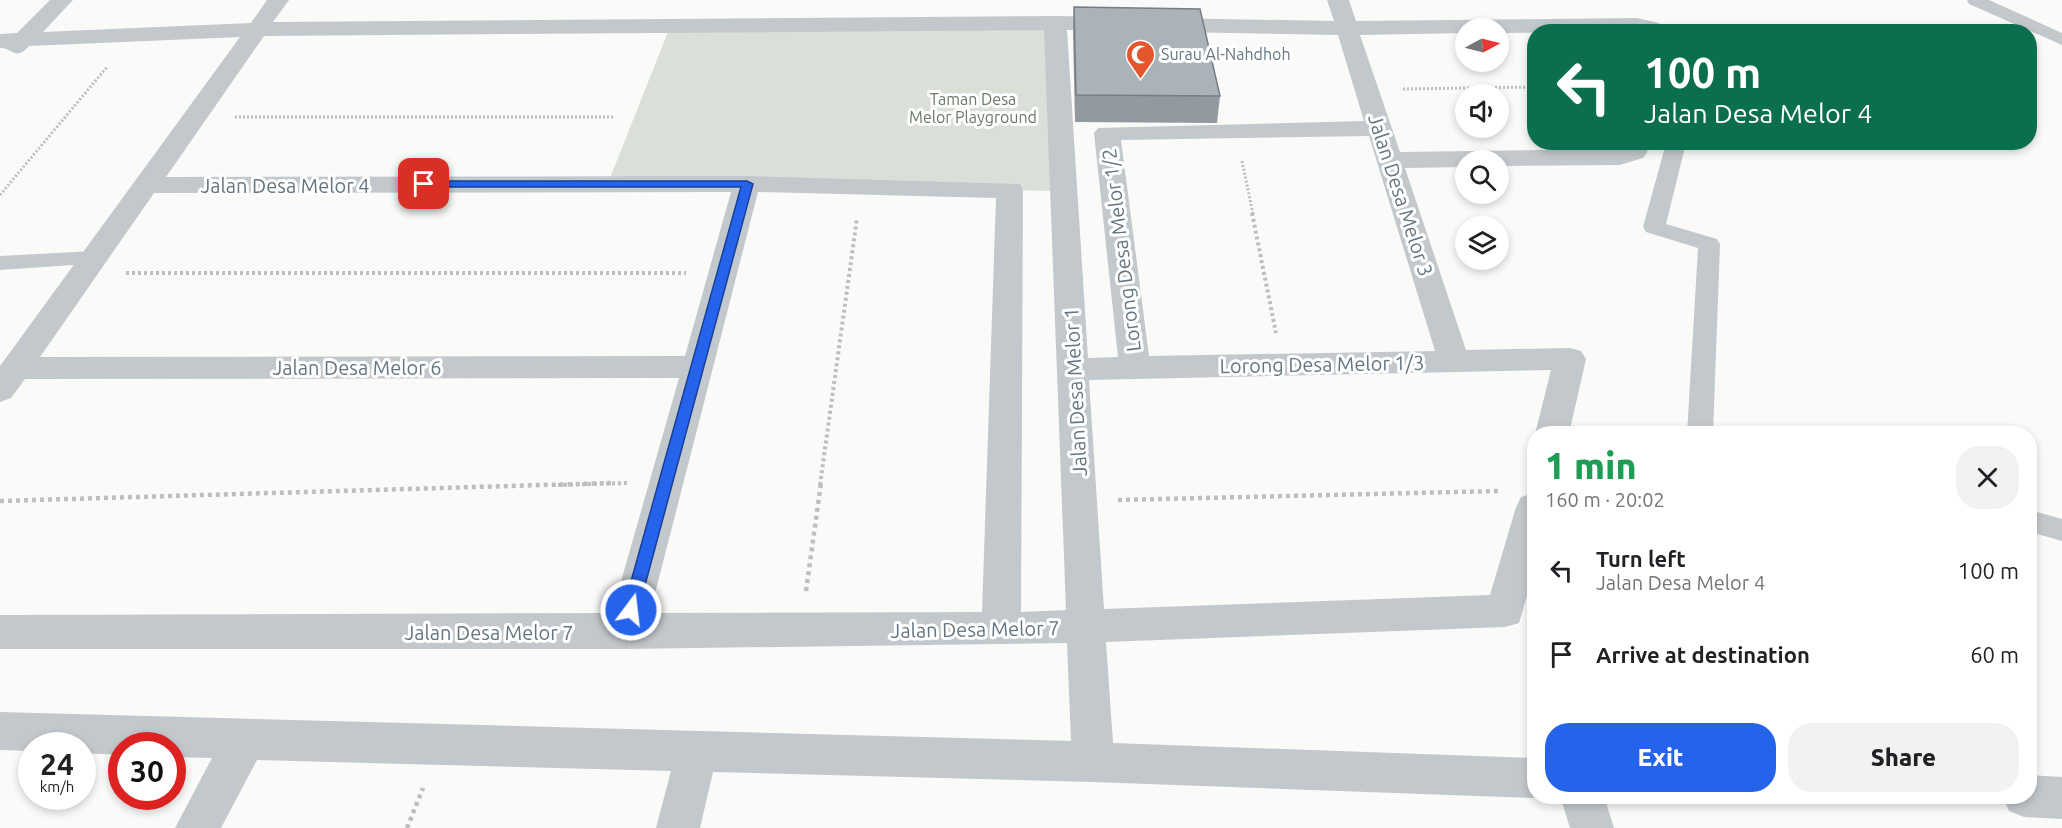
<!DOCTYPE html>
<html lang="en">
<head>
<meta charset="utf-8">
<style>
  body { margin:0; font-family:Ubuntu,sans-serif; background:#f2f2f2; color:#202124; height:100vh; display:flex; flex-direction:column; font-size:22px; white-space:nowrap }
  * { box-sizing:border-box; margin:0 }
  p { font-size:20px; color:#757577 }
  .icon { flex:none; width:33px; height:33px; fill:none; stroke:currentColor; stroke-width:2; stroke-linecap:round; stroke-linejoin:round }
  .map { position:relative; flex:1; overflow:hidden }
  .sheet { position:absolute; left:1527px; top:426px; width:510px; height:378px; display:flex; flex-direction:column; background:#fff; border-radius:24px; box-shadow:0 3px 9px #0003 }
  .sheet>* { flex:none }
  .banner { position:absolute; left:1527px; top:24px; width:510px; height:126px; border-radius:24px; box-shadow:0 3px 9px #0003; background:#0b6e4f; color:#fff; overflow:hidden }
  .needle { width:39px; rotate:83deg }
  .fabs { position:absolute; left:1455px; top:18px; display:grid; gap:12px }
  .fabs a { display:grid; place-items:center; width:54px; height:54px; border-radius:50%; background:#fff; box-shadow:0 3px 9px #0003; font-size:30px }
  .speed { position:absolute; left:18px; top:732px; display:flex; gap:12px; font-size:30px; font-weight:700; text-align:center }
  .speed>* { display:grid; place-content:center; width:78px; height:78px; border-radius:50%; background:#fff; box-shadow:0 3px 9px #0003; line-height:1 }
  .speed small { font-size:15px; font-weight:400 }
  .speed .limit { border:9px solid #d22; background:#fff; color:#111 }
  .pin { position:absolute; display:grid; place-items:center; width:51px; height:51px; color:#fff; margin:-26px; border-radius:12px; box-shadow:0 3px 9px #0006 }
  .me { position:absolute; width:66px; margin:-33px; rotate:15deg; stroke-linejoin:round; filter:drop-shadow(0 0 4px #0008) }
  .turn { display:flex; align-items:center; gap:21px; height:126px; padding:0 18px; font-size:27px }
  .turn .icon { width:78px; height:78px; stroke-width:2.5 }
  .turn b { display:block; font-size:42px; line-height:51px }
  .round { display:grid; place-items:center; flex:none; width:63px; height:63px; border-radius:24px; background:#f2f2f2 }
  .overview { display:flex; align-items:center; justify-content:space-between; height:102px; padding:0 18px }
  h1 { font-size:36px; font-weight:800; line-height:45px; color:#1e9e55 }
  .cta { display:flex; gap:12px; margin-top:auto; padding:12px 18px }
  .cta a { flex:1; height:69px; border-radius:24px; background:#2563eb; color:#fff; font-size:24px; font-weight:800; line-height:69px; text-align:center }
  .cta a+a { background:#f2f2f2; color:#202124 }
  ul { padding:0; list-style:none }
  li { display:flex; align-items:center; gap:18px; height:84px; padding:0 18px }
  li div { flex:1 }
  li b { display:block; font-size:22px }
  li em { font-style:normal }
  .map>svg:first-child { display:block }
</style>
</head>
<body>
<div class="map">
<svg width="2062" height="828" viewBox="0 0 2062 828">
  <rect width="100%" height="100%" fill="#fafaf8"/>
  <path fill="#dadfd7" d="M 1049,27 L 1058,191 L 608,183 L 668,32 Z"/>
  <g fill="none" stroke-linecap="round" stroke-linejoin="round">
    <path stroke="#bbbfc2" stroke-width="3" stroke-dasharray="2 2" stroke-linecap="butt" d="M 1403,89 L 1534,87
      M 235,117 L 615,117
      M 1242,161 L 1253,214
      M 0,195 L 107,67"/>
    <path stroke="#bbbfc2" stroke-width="4" stroke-dasharray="3 3" stroke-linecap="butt" d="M 1252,213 L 1276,333
      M 126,273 L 686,273
      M 558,485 L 627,483
      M 820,485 L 857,218"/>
    <path stroke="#bbbfc2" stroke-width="4.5" stroke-dasharray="4 4" stroke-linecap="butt" d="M 1118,500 L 1498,491
      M 0,501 L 611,483
      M 806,591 L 821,483
      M 407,828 L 423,788"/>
    <path fill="#c3c8cc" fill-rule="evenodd" d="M 1967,0 L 1989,0 L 2062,33 L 2062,45 L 1969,4 Z
      M 1669,142 L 1682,143 L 1685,147 L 1666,224 L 1717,239 L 1720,244 L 1713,434 L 1687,434 L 1698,248 L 1646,232 L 1643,227 L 1665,147 Z
      M 94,251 L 102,253 L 105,258 L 102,263 L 0,270 L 0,256 Z
      M 2030,510 L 2062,519 L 2062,541 L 2030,532 Z"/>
    <path fill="#c3c8cc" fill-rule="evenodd" d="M 50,0 L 73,0 L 43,32 L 251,23 L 267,0 L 289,0 L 273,22 L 1055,16 L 1334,21 L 1327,0 L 1349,0 L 1356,21 L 1637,18 L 1659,23 L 1666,32 L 1498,33 L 1498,28 L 1466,28 L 1466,33 L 1360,35 L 1400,152 L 1619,149 L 1622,142 L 1648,142 L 1647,153 L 1643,158 L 1620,165 L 1498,166 L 1498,160 L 1466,160 L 1466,167 L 1405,168 L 1466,350 L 1570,348 L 1581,351 L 1586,359 L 1569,434 L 1535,434 L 1551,370 L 1089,380 L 1104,609 L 1490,595 L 1516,507 L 1521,497 L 1534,493 L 1534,572 L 1519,623 L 1505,627 L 1106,642 L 1113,743 L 1534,758 L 1534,796 L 1539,796 L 1534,798 L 1093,782 L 713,772 L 700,828 L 656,828 L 671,771 L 257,760 L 221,828 L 175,828 L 212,758 L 172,757 L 172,746 L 122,746 L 122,755 L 82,753 L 82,746 L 32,746 L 32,751 L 0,750 L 0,712 L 1071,741 L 1067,643 L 626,649 L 0,649 L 0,615 L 612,613 L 679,378 L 25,379 L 11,398 L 0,402 L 0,366 L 240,37 L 29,46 C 15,62 12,47 0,48 L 0,34 L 17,33 ZM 1044,30 L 1066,610 L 1021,612 L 1023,190 L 1020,184 L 747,176 L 166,177 L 264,36 ZM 1067,30 L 1338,35 L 1364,121 L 1098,128 L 1094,133 L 1118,357 L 1088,358 ZM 1369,136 L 1435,351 L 1149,356 L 1121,140 ZM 731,192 L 685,356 L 40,357 L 154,193 ZM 758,192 L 996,198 L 982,612 L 650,613 Z
      M 2030,775 L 2062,777 L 2062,819 L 2024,817 L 2009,811 L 2002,796 L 2030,796 Z
      M 1560,796 L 1604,796 L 1614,828 L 1570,828 Z"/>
  </g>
  <path fill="#929a9f" d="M 1074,7 L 1220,96 L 1217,123 L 1075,122 L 1073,34 Z"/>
  <path fill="#aab3b9" stroke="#777d82" stroke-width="1.5" d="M 1074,7 L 1200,9 L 1220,96 L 1076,95 Z"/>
  <path fill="#2563eb" stroke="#184099" stroke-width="1.5" d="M 424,181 L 747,181 L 753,184 L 637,615 L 626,615 L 623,610 L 741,187 L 420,187 L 418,184 Z"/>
  <defs>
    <symbol id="mosque-pin" viewBox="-11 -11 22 30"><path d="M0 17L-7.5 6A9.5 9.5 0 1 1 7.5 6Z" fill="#e4572e" stroke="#fff"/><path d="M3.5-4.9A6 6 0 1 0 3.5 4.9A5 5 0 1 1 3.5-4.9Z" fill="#fff"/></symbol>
  </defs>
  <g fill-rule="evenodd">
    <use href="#mosque-pin" x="1124" y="38" width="33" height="45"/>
  </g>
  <g text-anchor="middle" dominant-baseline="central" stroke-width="6" stroke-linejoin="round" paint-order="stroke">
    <g font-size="16" fill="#657683" stroke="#fff" text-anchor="start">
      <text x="1161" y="54">Surau Al-Nahdhoh</text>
    </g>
    <g font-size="16" fill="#687a64" stroke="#fff">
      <text x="973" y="99">Taman Desa<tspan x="973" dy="18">Melor Playground</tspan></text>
    </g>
    <g font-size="20" fill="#657683" stroke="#fff">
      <text x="285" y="185">Jalan Desa Melor 4</text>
      <text transform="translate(1401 195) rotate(72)">Jalan Desa Melor 3</text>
      <text transform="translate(1121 250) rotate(-97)">Lorong Desa Melor 1/2</text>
      <text transform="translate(1322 364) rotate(-1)">Lorong Desa Melor 1/3</text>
      <text x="357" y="367">Jalan Desa Melor 6</text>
      <text transform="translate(1075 392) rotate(-93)">Jalan Desa Melor 1</text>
      <text transform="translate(975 629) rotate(-1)">Jalan Desa Melor 7</text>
      <text x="489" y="632">Jalan Desa Melor 7</text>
    </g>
  </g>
</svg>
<div class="fabs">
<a><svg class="needle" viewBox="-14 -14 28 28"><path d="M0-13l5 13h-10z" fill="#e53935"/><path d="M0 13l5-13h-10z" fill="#757577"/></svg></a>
<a><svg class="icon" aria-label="sound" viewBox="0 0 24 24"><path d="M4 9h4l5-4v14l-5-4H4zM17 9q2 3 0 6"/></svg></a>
<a><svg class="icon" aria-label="search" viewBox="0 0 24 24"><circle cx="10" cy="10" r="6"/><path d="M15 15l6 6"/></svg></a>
<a><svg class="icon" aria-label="layers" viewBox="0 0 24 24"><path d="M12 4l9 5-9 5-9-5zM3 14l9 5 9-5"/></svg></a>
</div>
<div class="speed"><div>24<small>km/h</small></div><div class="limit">30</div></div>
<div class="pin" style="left:424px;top:184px;background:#d93025"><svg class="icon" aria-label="arrive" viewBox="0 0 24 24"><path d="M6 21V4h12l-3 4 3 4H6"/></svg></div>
<svg class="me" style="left:631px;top:610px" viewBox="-20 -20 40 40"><circle r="17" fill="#2563eb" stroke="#fff" stroke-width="3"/><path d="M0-11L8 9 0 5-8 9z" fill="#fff"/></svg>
<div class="banner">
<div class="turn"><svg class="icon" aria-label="left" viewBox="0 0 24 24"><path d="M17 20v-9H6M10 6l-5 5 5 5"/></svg><div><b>100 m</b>Jalan Desa Melor 4</div></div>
</div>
<section class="sheet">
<div class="overview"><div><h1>1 min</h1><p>160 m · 20:02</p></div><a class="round"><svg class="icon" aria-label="close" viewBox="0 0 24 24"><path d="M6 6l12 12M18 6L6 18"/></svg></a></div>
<ul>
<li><svg class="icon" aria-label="left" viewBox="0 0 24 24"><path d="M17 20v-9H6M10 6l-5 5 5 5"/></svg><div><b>Turn left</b><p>Jalan Desa Melor 4</p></div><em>100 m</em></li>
<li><svg class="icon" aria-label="arrive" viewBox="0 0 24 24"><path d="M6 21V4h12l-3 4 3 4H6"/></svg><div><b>Arrive at destination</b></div><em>60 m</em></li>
</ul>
<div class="cta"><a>Exit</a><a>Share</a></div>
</section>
</div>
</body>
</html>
